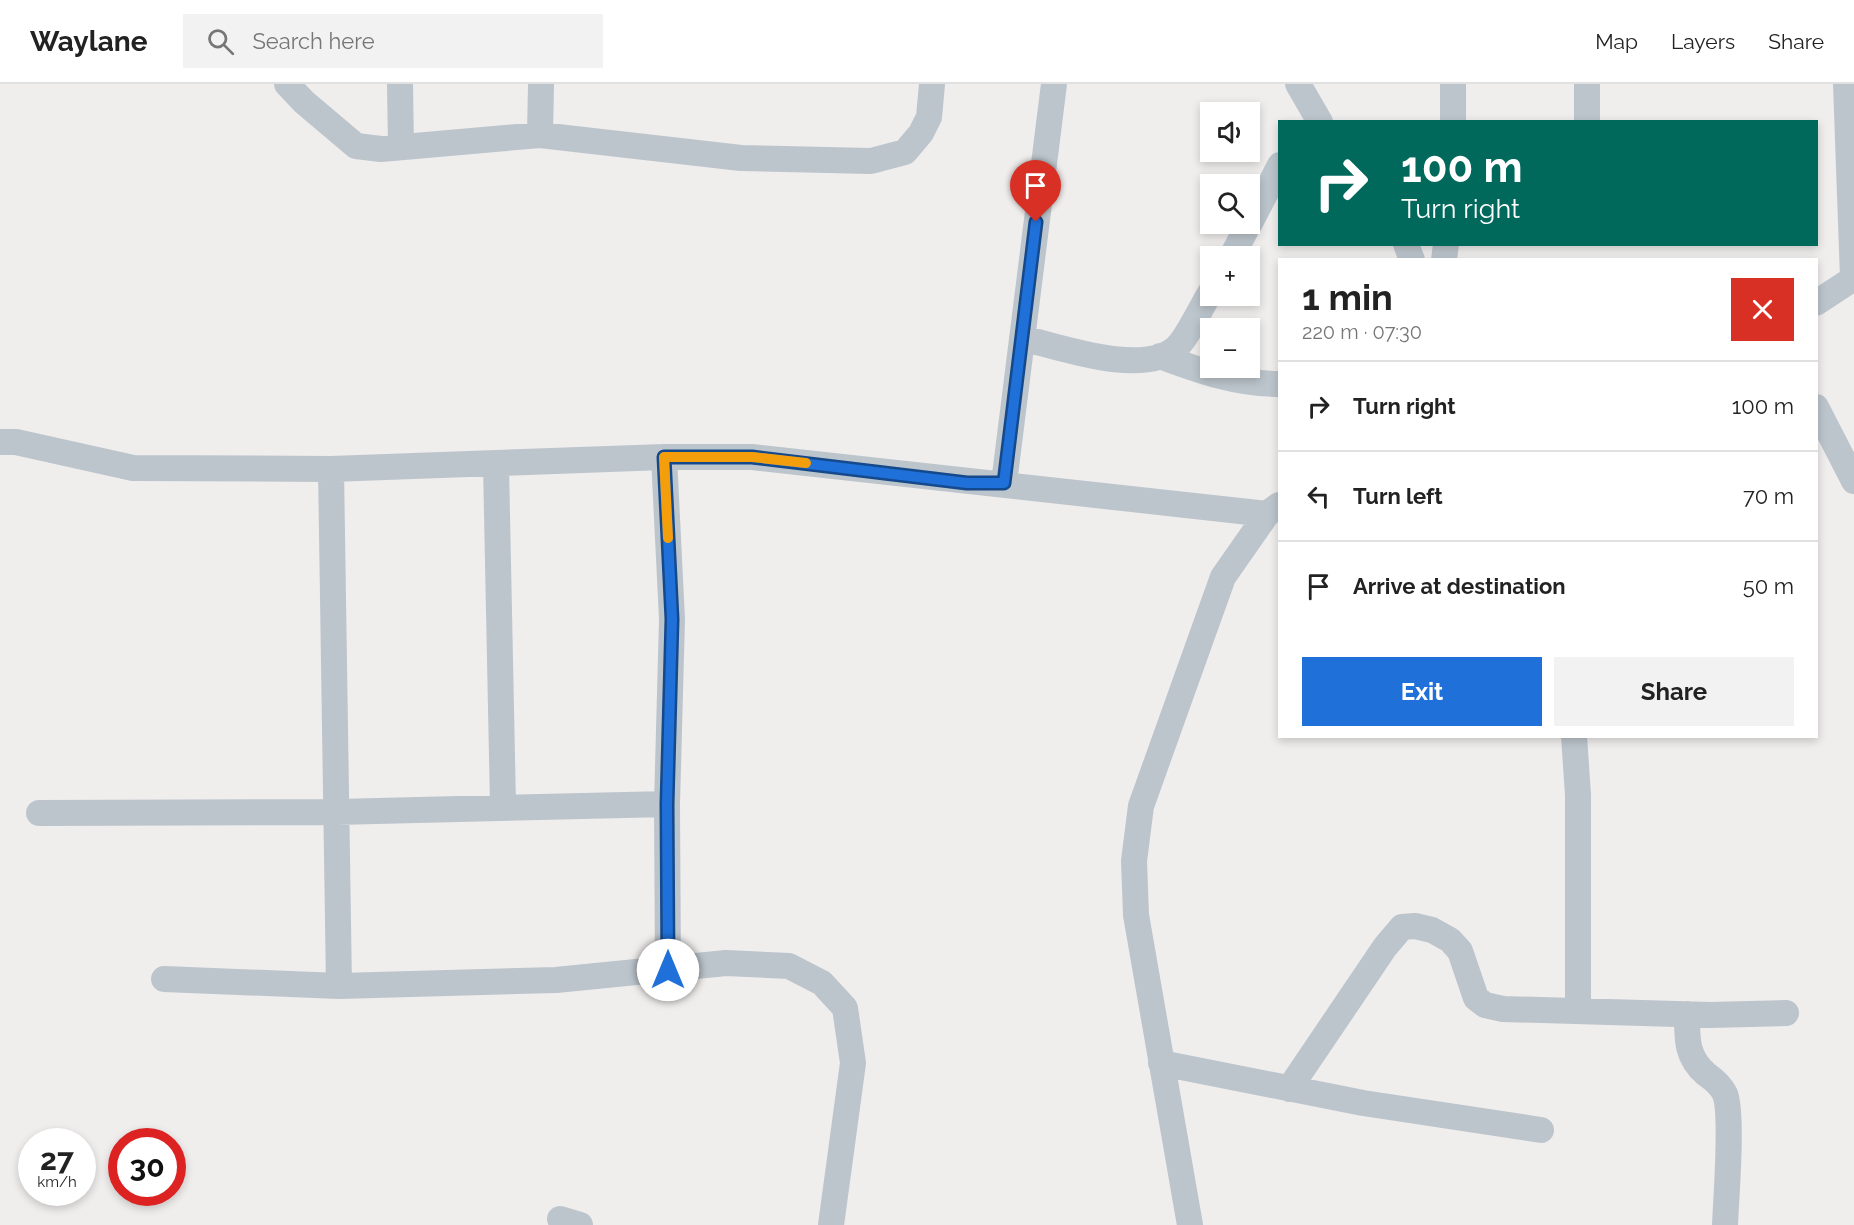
<!DOCTYPE html>
<html lang="en">
<head>
<meta charset="utf-8">
<style>
  body { margin:0; font-family:Raleway,sans-serif; background:#f2f2f2; color:#222; height:100vh; display:flex; flex-direction:column; font-size:22px; white-space:nowrap }
  * { box-sizing:border-box; margin:0 }
  p { font-size:20px; color:#767676 }
  .icon { flex:none; width:33px; height:33px; fill:none; stroke:currentColor; stroke-width:2; stroke-linecap:round; stroke-linejoin:round }
  .map { position:relative; flex:1; overflow:hidden }
  .panel { position:absolute; left:1278px; top:174px; width:540px; height:480px; display:flex; flex-direction:column; background:#fff; border-radius:0px; box-shadow:0 3px 9px #0003 }
  .panel>* { flex:none }
  .guide { position:absolute; left:1278px; top:36px; width:540px; height:126px; border-radius:0px; box-shadow:0 3px 9px #0003; background:#00695c; color:#fff; overflow:hidden }
  .tools { position:absolute; left:1200px; top:18px; display:grid; gap:12px }
  .tools a { display:grid; place-items:center; width:60px; height:60px; border-radius:0px; background:#fff; box-shadow:0 3px 9px #0003; font-size:30px }
  .speed { position:absolute; left:18px; top:1044px; display:flex; gap:12px; font-size:30px; font-weight:700; text-align:center }
  .speed>* { display:grid; place-content:center; width:78px; height:78px; border-radius:50%; background:#fff; box-shadow:0 3px 9px #0003; line-height:1 }
  .speed small { font-size:15px; font-weight:400 }
  .speed .limit { border:9px solid #d22; background:#fff; color:#111 }
  .pin { position:absolute; display:grid; place-items:center; width:51px; height:51px; color:#fff; margin:-62px -26px; border-radius:50% 50% 50% 0; rotate:-45deg; box-shadow:0 0 6px #0007 }
  .pin .icon { rotate:45deg }
  .me { position:absolute; width:66px; margin:-33px; rotate:0deg; stroke-linejoin:round; filter:drop-shadow(0 0 4px #0008) }
  .turn { display:flex; align-items:center; gap:21px; height:126px; padding:0 24px; font-size:27px }
  .turn .icon { width:78px; height:78px; stroke-width:2.5 }
  .turn b { display:block; font-size:42px; line-height:51px }
  .round { display:grid; place-items:center; flex:none; width:63px; height:63px; border-radius:0px; background:#f2f2f2 }
  .summary { display:flex; align-items:center; justify-content:space-between; height:102px; padding:0 24px }
  h1 { font-size:36px; font-weight:700; line-height:45px }
  .action { display:flex; gap:12px; margin-top:auto; padding:12px 24px }
  .action a { flex:1; height:69px; border-radius:0px; background:#1f70d8; color:#fff; font-size:24px; font-weight:700; line-height:69px; text-align:center }
  .action a+a { background:#f2f2f2; color:#222 }
  ul { padding:0; list-style:none }
  li { display:flex; align-items:center; gap:18px; height:90px; padding:0 24px; border-top:2px solid #e0e0e0 }
  li div { flex:1 }
  li b { display:block; font-size:22px }
  li em { font-style:normal }
  header { display:flex; align-items:center; gap:36px; box-sizing:border-box; height:84px; padding:0 30px; background:#fff; border-bottom:2px solid #e0e0e0 }
  header strong { font-size:28px }
  nav { display:flex; gap:33px; margin-inline-start:auto; font-size:21px }
  .search { width:420px; height:54px; background:#f2f2f2; display:flex; align-items:center; gap:15px; box-sizing:border-box; padding:0 21px; border-radius:0px; color:#767676; font-size:22px }
  .map>svg:first-child { display:block }
</style>
</head>
<body>
<header>
<strong>Waylane</strong>
<div class="search"><svg class="icon" aria-label="search" viewBox="0 0 24 24"><circle cx="10" cy="10" r="6"/><path d="M15 15l6 6"/></svg>Search here</div>
<nav><a>Map</a><a>Layers</a><a>Share</a></nav>
</header>
<div class="map">
<svg width="1854" height="1141" viewBox="0 0 1854 1141">
  <rect width="100%" height="100%" fill="#f0eded"/>
  <g fill="none" stroke-linecap="round" stroke-linejoin="round">
    <path stroke="#bcc5cc" stroke-width="26" d="M 287,0 L 304,18 L 356,62 L 381,65 L 540,51 L 741,74 L 871,77 L 905,68 L 921,49 L 929,33 L 932,0
      M 400,0 L 401,63
      M 1298,0 L 1320,38
      M 1453,0 L 1453,38
      M 1587,0 L 1587,38
      M 1846,0 L 1853,194
      M 540,51 L 541,0
      M 1250,139 L 1280,81
      M 1406,160 L 1412,176
      M 1232,172 L 1249,140
      M 1444,176 L 1446,160
      M 1816,219 L 1854,194
      M 1022,254 C 1060,263 1143,293 1176,264 C 1188,253 1201,223 1210,209
      M 1160,272 C 1200,287 1237,300 1280,300
      M 1816,323 L 1854,397
      M 0,358 L 16,358 L 133,384 L 331,385 L 664,373 L 752,373 L 1267,430
      M 664,373 L 672,535 L 667,720 L 668,886
      M 496,381 L 503,722
      M 331,385 L 339,902
      M 1004,399 L 1054,0
      M 1574,652 L 1578,711 L 1578,927
      M 39,729 L 336,728 L 667,720
      M 164,895 L 339,902 L 556,896 L 726,879 L 789,882 L 822,899 L 845,924 L 853,979 L 831,1141
      M 1687,930 C 1687,954 1686,973 1706,990 C 1713,995 1721,1001 1725,1010 C 1733,1031 1726,1114 1725,1141
      M 1161,979 L 1363,1019 L 1541,1046
      M 1289,1005 L 1385,863 L 1402,843 L 1415,842 L 1432,846 L 1450,856 L 1460,867 L 1476,914 L 1485,921 L 1503,925 L 1710,931 L 1786,929
      M 560,1135 L 580,1141
      M 1190,1141 L 1136,831 L 1134,777 L 1141,722 L 1223,493 L 1267,430 L 1279,421"/>
  </g>
  <g fill="none" stroke-linecap="round" stroke-linejoin="round">
    <defs>
      <path id="route" d="M 668,886 L 667,720 L 672,535 L 664,373 L 752,373 L 967,399 L 1004,399 L 1036,138"/>
    </defs>
    <use href="#route" stroke="#14498c" stroke-width="15"/>
    <use href="#route" stroke="#1f70d8" stroke-width="10"/>
    <path stroke="#f59e0b" stroke-width="10" d="M 668,454 L 664,373 L 752,373 L 806,379"/>
  </g>
</svg>
<div class="tools">
<a><svg class="icon" aria-label="sound" viewBox="0 0 24 24"><path d="M4 9h4l5-4v14l-5-4H4zM17 9q2 3 0 6"/></svg></a>
<a><svg class="icon" aria-label="search" viewBox="0 0 24 24"><circle cx="10" cy="10" r="6"/><path d="M15 15l6 6"/></svg></a>
<a>+</a>
<a>−</a>
</div>
<div class="speed"><div>27<small>km/h</small></div><div class="limit">30</div></div>
<div class="pin" style="left:1036px;top:138px;background:#d93025"><svg class="icon" aria-label="arrive" viewBox="0 0 24 24"><path d="M6 21V4h12l-3 4 3 4H6"/></svg></div>
<svg class="me" style="left:668px;top:886px" viewBox="-20 -20 40 40"><circle r="19" fill="#fff"/><path d="M0-13L10 11 0 6-10 11z" fill="#1f70d8"/></svg>
<div class="guide">
<div class="turn"><svg class="icon" aria-label="right" viewBox="0 0 24 24"><path d="M7 20v-9h11M14 6l5 5-5 5"/></svg><div><b>100 m</b>Turn right</div></div>
</div>
<section class="panel">
<div class="summary"><div><h1>1 min</h1><p>220 m · 07:30</p></div><a class="round" style="background:#d93025;color:#fff"><svg class="icon" aria-label="close" viewBox="0 0 24 24"><path d="M6 6l12 12M18 6L6 18"/></svg></a></div>
<ul>
<li><svg class="icon" aria-label="right" viewBox="0 0 24 24"><path d="M7 20v-9h11M14 6l5 5-5 5"/></svg><div><b>Turn right</b></div><em>100 m</em></li>
<li><svg class="icon" aria-label="left" viewBox="0 0 24 24"><path d="M17 20v-9H6M10 6l-5 5 5 5"/></svg><div><b>Turn left</b></div><em>70 m</em></li>
<li><svg class="icon" aria-label="arrive" viewBox="0 0 24 24"><path d="M6 21V4h12l-3 4 3 4H6"/></svg><div><b>Arrive at destination</b></div><em>50 m</em></li>
</ul>
<div class="action"><a>Exit</a><a>Share</a></div>
</section>
</div>
</body>
</html>
